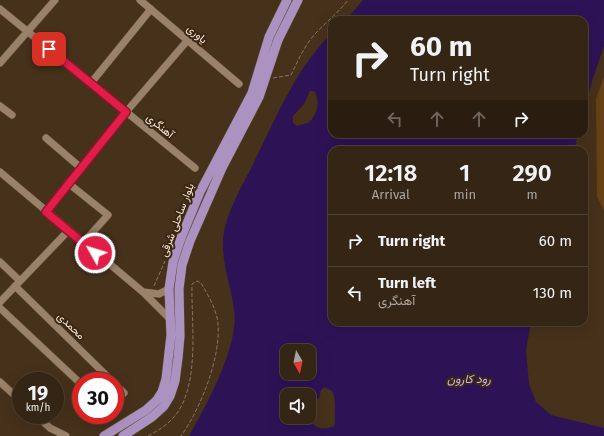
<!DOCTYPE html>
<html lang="en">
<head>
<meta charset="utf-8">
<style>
  body { margin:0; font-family:"Fira Sans",Vazirmatn,sans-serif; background:#3f3122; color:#f1f3f6; height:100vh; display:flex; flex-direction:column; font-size:15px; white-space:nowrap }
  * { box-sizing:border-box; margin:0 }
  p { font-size:13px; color:#a9a5a0 }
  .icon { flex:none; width:22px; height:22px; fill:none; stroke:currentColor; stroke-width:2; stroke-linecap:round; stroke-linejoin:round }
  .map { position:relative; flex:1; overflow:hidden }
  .details { position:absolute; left:328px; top:146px; width:260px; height:180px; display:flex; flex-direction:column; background:#342514; border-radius:12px; box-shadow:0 4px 16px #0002,0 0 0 1px #4e4234 }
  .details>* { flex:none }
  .top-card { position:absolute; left:328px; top:16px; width:260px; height:122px; border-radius:12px; box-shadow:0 4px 16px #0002,0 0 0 1px #4e4234; background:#342514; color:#f1f3f6; overflow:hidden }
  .needle { width:26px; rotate:171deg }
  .fabs { position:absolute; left:280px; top:344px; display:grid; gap:8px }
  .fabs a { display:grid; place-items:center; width:36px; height:36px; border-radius:8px; background:#342514; box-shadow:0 4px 16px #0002,0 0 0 1px #4e4234; font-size:20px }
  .speed { position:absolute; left:12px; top:372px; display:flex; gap:8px; font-size:20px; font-weight:700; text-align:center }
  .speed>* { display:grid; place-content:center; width:52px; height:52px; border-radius:50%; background:#342514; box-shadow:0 4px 16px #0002,0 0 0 1px #4e4234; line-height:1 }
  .speed small { font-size:10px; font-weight:400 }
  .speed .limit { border:6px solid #d22; background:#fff; color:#111 }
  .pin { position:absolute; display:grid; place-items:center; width:34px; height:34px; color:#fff; margin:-17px; border-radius:8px; box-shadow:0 2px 6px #0006 }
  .me { position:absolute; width:44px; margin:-22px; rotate:309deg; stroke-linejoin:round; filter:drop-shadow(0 0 3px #0008) }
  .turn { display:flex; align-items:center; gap:14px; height:84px; padding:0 16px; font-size:18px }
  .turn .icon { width:52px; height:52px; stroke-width:2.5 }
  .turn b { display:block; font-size:28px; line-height:34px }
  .lanes { display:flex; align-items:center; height:38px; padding:0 16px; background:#0003; justify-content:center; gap:20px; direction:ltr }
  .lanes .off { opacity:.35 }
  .eta { display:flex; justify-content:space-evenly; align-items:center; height:68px; text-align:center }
  .eta b { font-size:24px; font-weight:600; line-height:28px }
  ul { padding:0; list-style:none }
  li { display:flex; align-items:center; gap:12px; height:52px; padding:0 16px; border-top:1px solid #4e4234 }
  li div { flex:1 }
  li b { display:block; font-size:15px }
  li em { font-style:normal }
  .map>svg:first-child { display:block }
</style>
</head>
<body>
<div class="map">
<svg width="604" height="436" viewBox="0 0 604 436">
  <rect width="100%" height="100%" fill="#46311b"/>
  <path fill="#664116" d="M 604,76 L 604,210 L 597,197 L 596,99 Z"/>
  <path fill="#2e1256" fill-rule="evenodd" d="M 363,0 L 604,0 L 604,46 L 592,81 L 584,112 L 584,20 L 346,20 Z
    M 332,33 L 332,134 L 578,134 L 574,150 L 332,150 L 332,322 L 531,322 L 526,350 L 529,384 L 536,402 L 551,415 L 604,428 L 604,436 L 189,436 C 206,406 240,345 234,309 C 231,286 222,265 223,241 C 225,213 242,187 254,162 C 276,118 296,68 332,33 ZM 310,91 L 314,91 C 321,100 317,116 308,123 L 297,126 L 293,123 L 293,116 L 304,104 ZM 287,351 L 309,351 L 309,373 L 287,373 ZM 324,387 L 332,391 C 337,400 334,413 335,424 L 334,426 C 323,431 312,428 309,417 L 287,417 L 287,395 L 309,395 L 309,406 L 319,398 L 321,390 Z"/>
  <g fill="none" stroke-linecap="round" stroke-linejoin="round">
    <defs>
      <path id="minor" d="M 140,0 L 239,84
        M 0,9 L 195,168
        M 0,63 L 55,0
        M 91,83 L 151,9
        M 0,106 L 12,115
        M 46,138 L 81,168
        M 0,172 L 143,292 L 170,319
        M 68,183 L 108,215 L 83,243
        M 46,212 L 126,112 L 187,41
        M 0,262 L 20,281
        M 15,286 L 112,381
        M 143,292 L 159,294 L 169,289
        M 0,302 L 68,231
        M 0,308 L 81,384
        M 0,382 L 21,401
        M 115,384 L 124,393
        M 36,415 L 50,428 L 66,436"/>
      <path id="major" d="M 104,436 L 146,410 L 157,400 L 162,392 L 166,379 L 171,335 L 169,289 L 173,262 L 181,238 L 200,192 L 252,93 L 269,37 L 287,0
        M 123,436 L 152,417 L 164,406 L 170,396 L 175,381 L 178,358 L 180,336 L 179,289 L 182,265 L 190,241 L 222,168 L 259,97 L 278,40 L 298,0"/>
    </defs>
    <use href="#minor" stroke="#604e3a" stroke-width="8"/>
    <use href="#major" stroke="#604e3a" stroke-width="10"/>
    <path stroke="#897664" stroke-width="1" stroke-dasharray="4 2" stroke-linecap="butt" d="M 273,78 L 291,75 C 298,61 304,46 315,34 C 326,22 338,13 348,0
      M 154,286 L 165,261
      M 148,436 C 157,431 166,426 173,418 C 201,388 191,322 192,284 L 197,281 L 201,283 C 208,295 216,308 218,323 C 221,357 201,408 181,436"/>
    <use href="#minor" stroke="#9a8169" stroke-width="7"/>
    <use href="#major" stroke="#ac92c0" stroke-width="9"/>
  </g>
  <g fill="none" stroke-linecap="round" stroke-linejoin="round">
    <defs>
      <path id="route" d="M 49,49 L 126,112 L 46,212 L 95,253"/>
    </defs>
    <use href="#route" stroke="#92132f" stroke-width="10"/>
    <use href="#route" stroke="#e11d48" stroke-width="7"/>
  </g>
  <g text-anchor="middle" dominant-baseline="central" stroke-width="4" stroke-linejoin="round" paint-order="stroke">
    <g font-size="11" fill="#f3e5d8" stroke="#3c2711">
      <text transform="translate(197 34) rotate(40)">یاوری</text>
      <text transform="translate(160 126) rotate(39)">آهنگری</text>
      <text transform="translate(177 220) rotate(-69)">بلوار ساحلی شرقی</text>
      <text transform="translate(71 326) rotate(44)">محمدی</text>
    </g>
    <g font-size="12" font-style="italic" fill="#c8b8f6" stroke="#3c2711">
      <text x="469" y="379">رود کارون</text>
    </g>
  </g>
</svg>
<div class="fabs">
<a><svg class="needle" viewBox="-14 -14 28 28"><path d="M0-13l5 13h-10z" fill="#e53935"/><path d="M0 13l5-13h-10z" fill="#a9a5a0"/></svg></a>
<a><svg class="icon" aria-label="sound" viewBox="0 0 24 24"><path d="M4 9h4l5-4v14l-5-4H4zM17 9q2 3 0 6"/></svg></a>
</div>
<div class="speed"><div>19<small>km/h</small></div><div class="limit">30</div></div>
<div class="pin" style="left:49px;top:49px;background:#d93025"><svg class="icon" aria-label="arrive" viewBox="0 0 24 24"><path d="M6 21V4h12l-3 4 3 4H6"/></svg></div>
<svg class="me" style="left:95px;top:253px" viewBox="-20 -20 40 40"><circle r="17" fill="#e11d48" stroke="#fff" stroke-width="3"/><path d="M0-11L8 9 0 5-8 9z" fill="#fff"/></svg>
<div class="top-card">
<div class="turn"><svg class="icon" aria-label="right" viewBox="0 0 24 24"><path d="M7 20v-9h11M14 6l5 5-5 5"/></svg><div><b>60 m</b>Turn right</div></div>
<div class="lanes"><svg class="icon off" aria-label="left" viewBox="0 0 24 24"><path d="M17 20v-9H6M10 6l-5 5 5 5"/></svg><svg class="icon off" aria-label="ahead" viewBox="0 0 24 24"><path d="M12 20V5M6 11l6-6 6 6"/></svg><svg class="icon off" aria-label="ahead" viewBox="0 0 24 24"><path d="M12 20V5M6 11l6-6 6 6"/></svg><svg class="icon" aria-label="right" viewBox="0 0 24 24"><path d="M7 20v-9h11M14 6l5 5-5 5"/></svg></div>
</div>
<section class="details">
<div class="eta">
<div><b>12:18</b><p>Arrival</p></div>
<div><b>1</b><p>min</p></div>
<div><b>290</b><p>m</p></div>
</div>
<ul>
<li><svg class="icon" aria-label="right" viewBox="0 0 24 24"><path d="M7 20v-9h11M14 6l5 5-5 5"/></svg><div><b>Turn right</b></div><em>60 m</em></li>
<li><svg class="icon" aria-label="left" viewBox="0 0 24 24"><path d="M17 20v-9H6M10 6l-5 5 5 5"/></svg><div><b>Turn left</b><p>آهنگری</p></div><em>130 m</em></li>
</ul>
</section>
</div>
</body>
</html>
